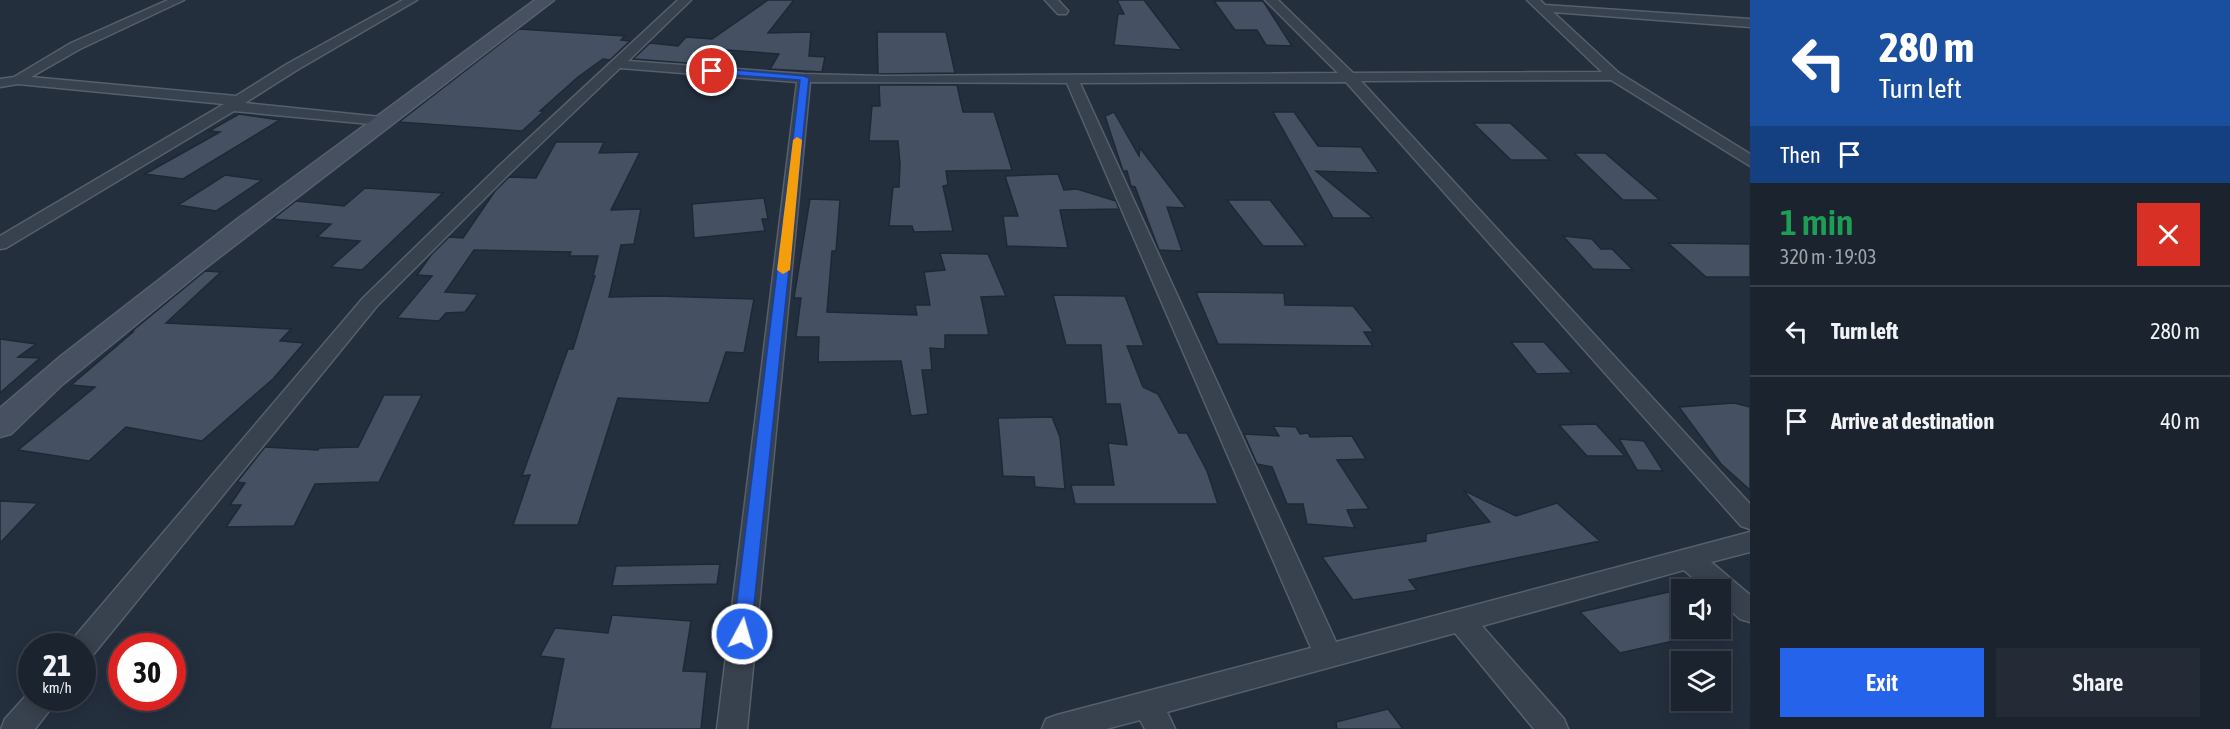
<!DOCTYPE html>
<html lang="en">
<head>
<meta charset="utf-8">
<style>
  body { margin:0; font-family:"Asap Condensed",sans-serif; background:#242b36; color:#f1f3f6; height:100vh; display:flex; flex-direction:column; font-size:22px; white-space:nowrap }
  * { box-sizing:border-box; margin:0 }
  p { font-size:20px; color:#a0a4aa }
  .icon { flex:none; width:33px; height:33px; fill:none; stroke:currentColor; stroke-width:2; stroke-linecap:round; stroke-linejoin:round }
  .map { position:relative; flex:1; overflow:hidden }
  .panel { display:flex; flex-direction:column; background:#1b232e; width:480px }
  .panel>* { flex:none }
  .top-card { background:#1a4fa0; color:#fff; overflow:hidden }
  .controls { position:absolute; left:1671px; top:579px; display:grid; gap:12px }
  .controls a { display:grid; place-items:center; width:60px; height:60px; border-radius:0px; background:#1b232e; box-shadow:0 3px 15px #0003,0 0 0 2px #39404a; font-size:30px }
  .speed { position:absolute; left:18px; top:633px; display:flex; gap:12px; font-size:30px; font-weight:700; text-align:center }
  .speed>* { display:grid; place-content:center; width:78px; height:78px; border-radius:50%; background:#1b232e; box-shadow:0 3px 15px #0003,0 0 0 2px #39404a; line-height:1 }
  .speed small { font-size:15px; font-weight:400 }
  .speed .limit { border:9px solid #d22; background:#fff; color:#111 }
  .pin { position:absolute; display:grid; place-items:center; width:51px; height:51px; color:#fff; margin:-26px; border:3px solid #fff; border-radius:50%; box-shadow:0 2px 6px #0007 }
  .me { position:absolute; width:66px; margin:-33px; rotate:6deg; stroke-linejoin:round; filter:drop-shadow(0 0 4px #0008) }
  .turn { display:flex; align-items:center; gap:21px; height:126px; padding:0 30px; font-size:27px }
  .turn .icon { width:78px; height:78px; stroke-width:2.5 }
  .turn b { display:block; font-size:42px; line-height:51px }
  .then { display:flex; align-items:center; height:57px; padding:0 30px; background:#0003; gap:12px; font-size:22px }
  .round { display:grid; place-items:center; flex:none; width:63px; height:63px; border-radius:0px; background:#242b36 }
  .headline { display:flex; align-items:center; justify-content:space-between; height:102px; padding:0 30px }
  h1 { font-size:36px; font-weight:600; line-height:45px; color:#1e9e55 }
  .button { display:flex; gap:12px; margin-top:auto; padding:12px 30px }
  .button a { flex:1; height:69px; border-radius:0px; background:#2563eb; color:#fff; font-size:24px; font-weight:600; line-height:69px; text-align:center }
  .button a+a { background:#242b36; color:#f1f3f6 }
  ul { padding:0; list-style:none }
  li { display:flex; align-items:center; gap:18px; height:90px; padding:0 30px; border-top:2px solid #39404a }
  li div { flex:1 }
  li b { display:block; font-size:22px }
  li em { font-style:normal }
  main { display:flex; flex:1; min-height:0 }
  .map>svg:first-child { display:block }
</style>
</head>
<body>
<main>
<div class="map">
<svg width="1750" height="729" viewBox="0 0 1750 729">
  <rect width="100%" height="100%" fill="#242f3e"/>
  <path fill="#455162" stroke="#1f2835" stroke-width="1.5" d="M 768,0 L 794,0 L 768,33 L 811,32 L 809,56 L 825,57 L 822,72 L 770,69 L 779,54 L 713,49 L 698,64 L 633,59 L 650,43 L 678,46 L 686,37 L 712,39 Z
    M 1117,0 L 1144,0 L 1182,50 L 1114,45 L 1118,14 L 1124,14 Z
    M 1214,1 L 1263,1 L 1292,46 L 1266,45 L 1257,30 L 1235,30 Z
    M 519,29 L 625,36 L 621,40 L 630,41 L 610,60 L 603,59 L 578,77 L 540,111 L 544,111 L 522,131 L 399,122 Z
    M 877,32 L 946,32 L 955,73 L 878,74 Z
    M 879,85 L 957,85 L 963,112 L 994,112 L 1012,170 L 946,171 L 948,185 L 943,186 L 953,231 L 914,232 L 912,226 L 889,226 L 893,187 L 899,187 L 900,164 L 898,141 L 869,141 L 872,106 L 880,106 Z
    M 1114,112 L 1139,156 L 1140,148 L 1186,208 L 1167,207 L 1182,251 L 1159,250 L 1135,187 L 1131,186 L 1127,171 L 1123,171 L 1105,116 Z
    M 1273,112 L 1294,112 L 1318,146 L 1361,147 L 1379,173 L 1316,171 L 1373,218 L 1333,218 Z
    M 239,114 L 280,120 L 183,179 L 145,174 L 220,132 L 209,131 Z
    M 1473,123 L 1510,123 L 1550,160 L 1511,160 Z
    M 556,142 L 604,142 L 599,153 L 640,152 L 611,210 L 641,209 L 634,244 L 621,245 L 609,297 L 658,296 L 754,299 L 744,353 L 726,352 L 709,403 L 618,398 L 578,525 L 513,525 L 530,475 L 522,476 L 568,349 L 573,349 L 595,276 L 593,276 L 598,256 L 569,256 L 571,252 L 474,250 L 445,292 L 478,294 L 465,312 L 446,313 L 439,321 L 397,318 L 432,276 L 417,275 L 431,255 L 449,237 L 463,238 L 495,191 L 509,177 L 536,178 Z
    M 1574,153 L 1605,153 L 1660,200 L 1623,200 Z
    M 1058,174 L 1064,190 L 1077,189 L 1116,201 L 1119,209 L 1060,210 L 1068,248 L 1007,246 L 1003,216 L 1018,216 L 1005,176 Z
    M 225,175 L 262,180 L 216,211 L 178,205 Z
    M 365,188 L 443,193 L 362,270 L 331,267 L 360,241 L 317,237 L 331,224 L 273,219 L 296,201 L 344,206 Z
    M 764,198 L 768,219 L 762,219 L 765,231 L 694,238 L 692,204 Z
    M 810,199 L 840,200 L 836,251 L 832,251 L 827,312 L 917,315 L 915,305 L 930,305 L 924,272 L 945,270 L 940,253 L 988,254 L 1006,296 L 981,297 L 989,335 L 945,335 L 945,349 L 930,348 L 932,370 L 922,370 L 928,414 L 911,416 L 901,361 L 818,362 L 819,337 L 796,337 L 801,298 L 794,298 Z
    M 1227,200 L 1270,200 L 1306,246 L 1263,246 Z
    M 1563,236 L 1592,239 L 1601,249 L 1612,249 L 1633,270 L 1593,269 Z
    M 1668,243 L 1750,244 L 1750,277 L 1706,277 Z
    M 205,271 L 221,272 L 166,323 L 291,329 L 280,341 L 304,343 L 273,379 L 202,441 L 126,427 L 89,461 L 18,450 L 95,387 L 71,385 L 133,332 L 131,332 Z
    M 1196,292 L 1284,293 L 1285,305 L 1353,306 L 1374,332 L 1364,332 L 1373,346 L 1218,344 Z
    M 1053,295 L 1125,296 L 1144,346 L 1127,346 L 1143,387 L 1158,394 L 1179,433 L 1187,433 L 1207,471 L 1218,504 L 1075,504 L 1071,485 L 1114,485 L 1108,443 L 1127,445 L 1120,404 L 1106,404 L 1101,345 L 1066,345 Z
    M 0,339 L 36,344 L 18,357 L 40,358 L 0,393 Z
    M 1511,342 L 1544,342 L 1572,373 L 1537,374 Z
    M 384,395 L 422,395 L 379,482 L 315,484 L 294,526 L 226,527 L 241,505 L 230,505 L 245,483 L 237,482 L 265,447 L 318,450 L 319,448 L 358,447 Z
    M 1734,403 L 1750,407 L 1750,490 L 1721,464 L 1679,407 Z
    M 1052,417 L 1060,437 L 1065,489 L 1035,487 L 1034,477 L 1003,476 L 998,418 Z
    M 1596,424 L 1625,456 L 1587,456 L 1559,425 Z
    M 1273,426 L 1296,427 L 1300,434 L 1308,433 L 1310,437 L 1352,436 L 1366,459 L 1337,460 L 1369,509 L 1347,510 L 1355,528 L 1307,524 L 1303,504 L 1287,504 L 1272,467 L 1257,464 L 1244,434 L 1279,436 Z
    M 1619,439 L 1644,441 L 1663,471 L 1637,470 Z
    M 1463,490 L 1516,516 L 1557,503 L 1600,541 L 1409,580 L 1417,590 L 1353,600 L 1322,557 L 1426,541 L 1426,534 L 1490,522 Z
    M 0,501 L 38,503 L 0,543 Z
    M 720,564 L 717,584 L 612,586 L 616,566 Z
    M 1682,589 L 1682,639 L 1620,653 L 1580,612 Z
    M 612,615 L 691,621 L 683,671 L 707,672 L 701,729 L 550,729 L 564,659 L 540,656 L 555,628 L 608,633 Z
    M 1388,709 L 1403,729 L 1337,729 L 1336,722 Z"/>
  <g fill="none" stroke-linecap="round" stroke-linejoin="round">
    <defs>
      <path id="street" d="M 168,0 L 184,0 L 80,49 L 31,77 L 236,96 L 287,64 L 403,0 L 417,0 L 297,70 L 245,103 L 381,117 L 388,121 L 381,125 L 234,111 L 6,248 L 0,249 L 0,236 L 224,104 L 18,84 L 0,87 L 0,79 L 14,77 L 71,43 Z
        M 678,0 L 691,0 L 628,61 L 804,74 L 882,76 L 1338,73 L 1265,0 L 1278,0 L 1353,73 L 1602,72 L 1527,0 L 1540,0 L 1545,5 L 1750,19 L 1750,27 L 1553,12 L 1619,73 L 1750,154 L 1750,166 L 1611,80 L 1361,81 L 1750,504 L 1750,529 L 1741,526 L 1346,82 L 1080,83 L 1336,642 L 1750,532 L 1750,552 L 1711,562 L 1750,595 L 1750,622 L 1740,619 L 1720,601 L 1720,590 L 1707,590 L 1684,570 L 1482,626 L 1564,719 L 1568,729 L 1534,729 L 1455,633 L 1167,712 L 1175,729 L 1145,729 L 1140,720 L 1106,729 L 1042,729 L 1046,719 L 1057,715 L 1311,648 L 1067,83 L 810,82 L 747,729 L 717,729 L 797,82 L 620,68 L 511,172 L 377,306 L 92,656 L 82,660 L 82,646 L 69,646 L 72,640 L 363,298 L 499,166 Z
        M 1045,0 L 1058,0 L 1068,11 L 1066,14 L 1058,14 Z
        M 32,689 L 32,698 L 57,698 L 52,707 L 35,729 L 1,729 L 5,719 Z"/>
      <path id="secondary" d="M 535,0 L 554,0 L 204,269 L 63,384 L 11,434 L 0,437 L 0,408 L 61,356 L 236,220 Z"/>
    </defs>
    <use href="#street" stroke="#565f6c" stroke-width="3"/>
    <use href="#secondary" stroke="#565f6c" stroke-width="3"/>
    <use href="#street" fill="#38414e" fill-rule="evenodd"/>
    <use href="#secondary" fill="#465061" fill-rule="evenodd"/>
  </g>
  <path fill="#2563eb" stroke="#184099" stroke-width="1.5" d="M 712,68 L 804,76 L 809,78 L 751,634 L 749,640 L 742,642 L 736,640 L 733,634 L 800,80 L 709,73 L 709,69 Z"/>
  <path fill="#f59e0b" d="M 797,137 L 802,140 L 790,270 L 783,274 L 777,270 L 793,140 Z"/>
</svg>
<div class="controls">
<a><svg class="icon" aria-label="sound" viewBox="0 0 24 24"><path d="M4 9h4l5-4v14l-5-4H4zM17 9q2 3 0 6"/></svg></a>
<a><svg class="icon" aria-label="layers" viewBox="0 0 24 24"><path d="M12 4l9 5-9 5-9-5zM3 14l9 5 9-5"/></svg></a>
</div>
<div class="speed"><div>21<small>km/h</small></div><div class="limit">30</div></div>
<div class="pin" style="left:712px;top:71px;background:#d93025"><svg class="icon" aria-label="arrive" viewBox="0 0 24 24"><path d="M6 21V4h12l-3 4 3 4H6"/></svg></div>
<svg class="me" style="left:742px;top:634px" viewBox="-20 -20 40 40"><circle r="17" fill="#2563eb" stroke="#fff" stroke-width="3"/><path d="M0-11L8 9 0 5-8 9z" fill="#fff"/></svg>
</div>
<section class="panel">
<div class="top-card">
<div class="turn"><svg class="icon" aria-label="left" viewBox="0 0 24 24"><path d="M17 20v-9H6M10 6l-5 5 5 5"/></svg><div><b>280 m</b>Turn left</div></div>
<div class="then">Then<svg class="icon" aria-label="arrive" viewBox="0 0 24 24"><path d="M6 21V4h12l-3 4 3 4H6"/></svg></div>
</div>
<div class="headline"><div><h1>1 min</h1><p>320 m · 19:03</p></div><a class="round" style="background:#d93025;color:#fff"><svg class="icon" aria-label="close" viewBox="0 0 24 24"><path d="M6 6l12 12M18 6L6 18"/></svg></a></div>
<ul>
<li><svg class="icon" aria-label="left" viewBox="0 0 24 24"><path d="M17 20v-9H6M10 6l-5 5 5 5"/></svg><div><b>Turn left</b></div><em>280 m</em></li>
<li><svg class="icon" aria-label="arrive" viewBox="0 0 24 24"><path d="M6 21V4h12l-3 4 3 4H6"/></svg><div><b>Arrive at destination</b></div><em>40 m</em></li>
</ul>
<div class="button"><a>Exit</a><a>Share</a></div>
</section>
</main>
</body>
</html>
